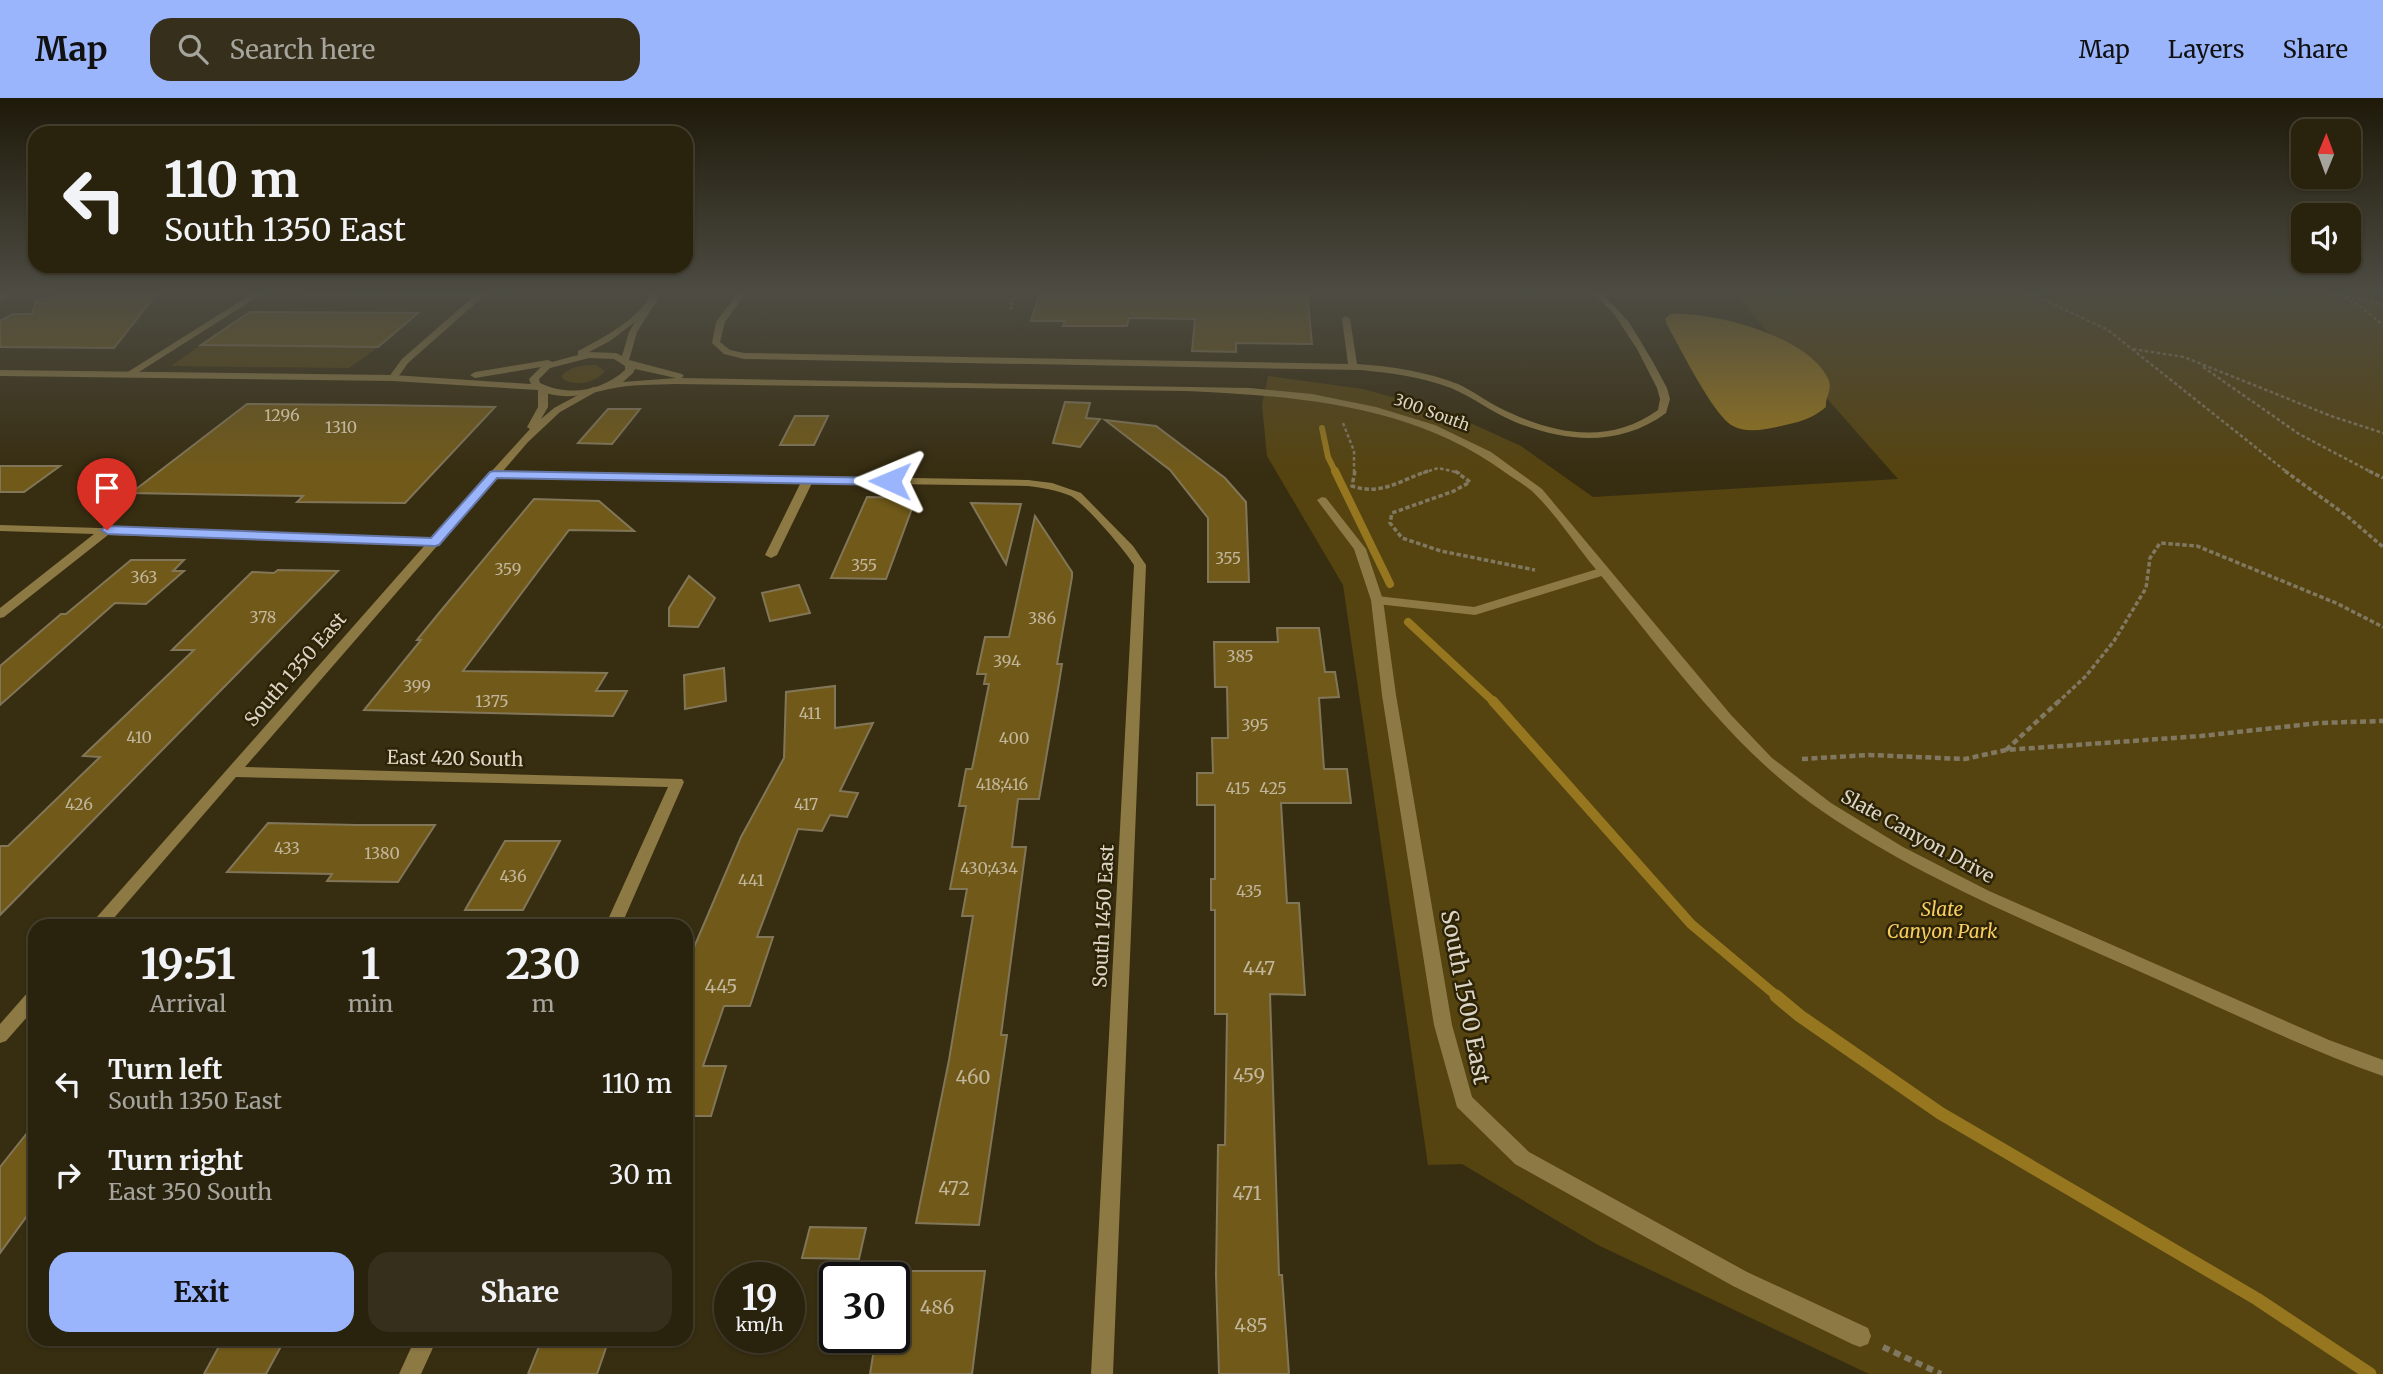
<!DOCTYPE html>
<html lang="en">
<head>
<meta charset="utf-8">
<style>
  body { margin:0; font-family:Merriweather,serif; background:#352f1b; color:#f1f3f6; height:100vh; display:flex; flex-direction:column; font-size:26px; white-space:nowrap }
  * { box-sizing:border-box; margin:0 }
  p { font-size:23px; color:#a5a49d }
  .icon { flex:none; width:38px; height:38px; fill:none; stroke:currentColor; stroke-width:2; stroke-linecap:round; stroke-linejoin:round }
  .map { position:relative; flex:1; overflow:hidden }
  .drawer { position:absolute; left:28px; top:821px; width:665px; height:427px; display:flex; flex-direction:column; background:#29220d; border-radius:21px; box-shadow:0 2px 5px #0004,0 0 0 2px #453f2e }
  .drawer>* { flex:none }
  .banner { position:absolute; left:28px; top:28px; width:665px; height:147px; border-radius:21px; box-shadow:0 2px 5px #0004,0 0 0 2px #453f2e; background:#29220d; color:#f1f3f6; overflow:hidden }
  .needle { width:46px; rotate:1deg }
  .fabs { position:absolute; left:2291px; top:21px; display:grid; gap:14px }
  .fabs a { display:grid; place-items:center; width:70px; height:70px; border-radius:14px; background:#29220d; box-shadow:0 2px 5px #0004,0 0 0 2px #453f2e; font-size:35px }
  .speed { position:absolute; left:714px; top:1164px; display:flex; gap:14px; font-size:35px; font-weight:700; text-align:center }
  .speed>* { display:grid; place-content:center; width:91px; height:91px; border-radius:50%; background:#29220d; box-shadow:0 2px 5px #0004,0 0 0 2px #453f2e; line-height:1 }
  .speed small { font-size:18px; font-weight:400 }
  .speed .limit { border:4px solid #111; border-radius:10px; background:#fff; color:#111 }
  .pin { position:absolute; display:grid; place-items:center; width:60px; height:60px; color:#fff; margin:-72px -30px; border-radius:50% 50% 50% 0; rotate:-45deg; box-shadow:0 0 7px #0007 }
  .pin .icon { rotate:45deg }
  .me { position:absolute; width:77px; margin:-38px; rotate:271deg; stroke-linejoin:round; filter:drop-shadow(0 0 5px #0008) }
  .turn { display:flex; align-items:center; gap:24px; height:147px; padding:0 21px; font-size:32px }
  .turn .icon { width:91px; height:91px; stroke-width:2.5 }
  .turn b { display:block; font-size:49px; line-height:60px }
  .eta { display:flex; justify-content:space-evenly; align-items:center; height:119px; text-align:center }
  .eta b { font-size:42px; font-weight:700; line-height:49px }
  .primary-button { display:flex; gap:14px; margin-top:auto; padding:14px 21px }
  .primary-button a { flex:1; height:80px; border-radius:21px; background:#9bb5fd; color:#111; font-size:28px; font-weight:700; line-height:80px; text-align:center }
  .primary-button a+a { background:#352f1b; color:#f1f3f6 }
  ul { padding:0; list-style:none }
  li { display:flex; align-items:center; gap:21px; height:91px; padding:0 21px }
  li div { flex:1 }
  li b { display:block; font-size:26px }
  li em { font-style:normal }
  header { display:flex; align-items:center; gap:42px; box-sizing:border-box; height:98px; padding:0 35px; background:#9bb5fd; color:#111 }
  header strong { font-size:33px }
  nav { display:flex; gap:38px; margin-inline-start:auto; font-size:24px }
  .search { width:490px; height:63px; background:#352f1b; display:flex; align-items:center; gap:18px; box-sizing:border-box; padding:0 24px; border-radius:21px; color:#a5a49d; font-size:26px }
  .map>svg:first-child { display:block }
</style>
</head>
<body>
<header>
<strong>Map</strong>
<div class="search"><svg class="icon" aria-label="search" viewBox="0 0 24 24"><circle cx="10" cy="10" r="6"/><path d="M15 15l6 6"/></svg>Search here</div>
<nav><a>Map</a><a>Layers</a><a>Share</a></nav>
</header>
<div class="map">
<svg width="2383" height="1276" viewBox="0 0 2383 1276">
  <rect width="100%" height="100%" fill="#372d11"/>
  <path fill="#564410" d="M 1733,194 L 2383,194 L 2383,1276 L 1869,1276 L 1598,1147 L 1462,1066 L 1428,1067 L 1343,487 L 1267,358 L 1262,307 L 1268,278 L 1363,291 L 1446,314 L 1521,348 L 1593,399 L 1898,381 Z
    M 201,247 L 378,249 L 349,270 L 171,268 Z
    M 596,267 L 605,273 C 596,285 572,290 561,279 C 569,268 584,267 596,267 Z"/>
  <path fill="#967720" d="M 1670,216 C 1713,213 1812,239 1829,283 C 1832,292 1825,300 1826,309 C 1812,321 1799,324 1781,328 C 1766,331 1747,336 1733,328 C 1713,317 1680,249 1667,227 L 1665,221 Z"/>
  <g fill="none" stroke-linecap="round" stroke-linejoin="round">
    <path stroke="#967720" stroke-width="6" d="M 1322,330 L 1328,359 L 1336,375"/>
    <path stroke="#967720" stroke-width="8" d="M 1335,373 L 1390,486
      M 1408,524 L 1495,605"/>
    <path stroke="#967720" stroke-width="10" d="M 1493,603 L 1691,826 L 1778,899"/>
    <path stroke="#967720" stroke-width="13" d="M 1776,898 L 1800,918 L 1940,1015 L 2257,1201 L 2370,1276"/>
  </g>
  <path fill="#715a19" stroke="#827659" stroke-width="2" d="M 78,194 L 158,194 L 114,250 L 0,249 L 0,223 L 13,216 L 32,216 L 36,202 Z
    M 1040,194 L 1307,194 L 1312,246 L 1236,245 L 1236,254 L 1192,253 L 1195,221 L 1129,220 L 1127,228 L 1063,228 L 1065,223 L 1031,223 Z
    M 250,214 L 418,215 L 378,249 L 201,247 Z
    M 1065,304 L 1090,305 L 1086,320 L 1100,321 L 1080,349 L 1053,345 Z
    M 247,306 L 376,307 L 495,309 L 405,405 L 297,404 L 303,398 L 131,395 Z
    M 608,311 L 640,311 L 612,346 L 578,345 Z
    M 795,318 L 828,318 L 814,347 L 780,347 Z
    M 1105,322 L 1156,328 L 1225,380 L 1246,404 L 1249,484 L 1208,484 L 1208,420 L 1170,372 Z
    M 0,368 L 60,368 L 24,394 L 0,394 Z
    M 867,399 L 912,400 L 911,405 L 914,405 L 886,481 L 831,480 Z
    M 534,401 L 599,403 L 634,433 L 569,432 L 463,573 L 607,575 L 596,593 L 627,593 L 613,618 L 364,612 L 421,542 L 417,542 L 439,515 Z
    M 971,405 L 1021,406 L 1006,466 Z
    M 1035,418 L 1072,474 L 1072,479 L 1057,566 L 1062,566 L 1058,591 L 1039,701 L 1018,701 L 1012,749 L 1026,749 L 1001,937 L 1007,937 L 979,1127 L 916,1125 L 949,962 L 973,818 L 962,818 L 967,791 L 950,791 L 966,708 L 959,708 L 966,671 L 972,671 L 989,586 L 984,586 L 986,576 L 977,576 L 985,539 L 1009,539 Z
    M 131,462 L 184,462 L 173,473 L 184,473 L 146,506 L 115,505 L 0,607 L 0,568 L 61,516 L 66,516 Z
    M 278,472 L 338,473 L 0,817 L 0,748 L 8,748 L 100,659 L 83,658 L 194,552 L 172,552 L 252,474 L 274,475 Z
    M 689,478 L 715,500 L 698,529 L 669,528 L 669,510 Z
    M 799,487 L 810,515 L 770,523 L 762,495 Z
    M 1277,530 L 1319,530 L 1325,574 L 1335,574 L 1339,599 L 1319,600 L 1324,671 L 1347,671 L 1351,705 L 1281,705 L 1287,805 L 1299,805 L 1305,897 L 1270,896 L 1279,1177 L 1282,1177 L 1289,1276 L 1219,1276 L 1216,1177 L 1218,1047 L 1225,1047 L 1227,916 L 1215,916 L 1215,812 L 1211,812 L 1211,781 L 1215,781 L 1215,707 L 1197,707 L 1197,675 L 1213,675 L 1212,640 L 1228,640 L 1227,589 L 1215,589 L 1214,544 L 1278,544 Z
    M 724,570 L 726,603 L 685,611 L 684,577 Z
    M 835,588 L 835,630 L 873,625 L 840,693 L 858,695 L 847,719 L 830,717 L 822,733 L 798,731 L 757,839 L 773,839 L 750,908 L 724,908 L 703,968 L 726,968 L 711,1018 L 686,1018 L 686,868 L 741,739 L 784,660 L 786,594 Z
    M 268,725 L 356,727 L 435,727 L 398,784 L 327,783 L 332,776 L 227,774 Z
    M 505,743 L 560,743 L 523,812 L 465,812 Z
    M 35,1025 L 35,1107 L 0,1155 L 0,1069 Z
    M 810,1129 L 866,1130 L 859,1161 L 802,1160 Z
    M 894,1173 L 985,1173 L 972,1276 L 870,1276 L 876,1239 L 894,1239 Z
    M 223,1241 L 285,1241 L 266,1276 L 204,1276 Z
    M 542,1241 L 609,1241 L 597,1276 L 528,1276 Z"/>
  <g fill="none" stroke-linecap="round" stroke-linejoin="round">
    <path stroke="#817862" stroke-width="2.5" stroke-dasharray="3.5 2.5" stroke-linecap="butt" d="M 2027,194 L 2108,232 L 2288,375
      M 2333,194 L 2360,208 L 2383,227
      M 2346,199 L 2383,206
      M 1013,210 L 1010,210 L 1016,194
      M 2133,251 L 2184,259 L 2331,318 L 2383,335
      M 2203,269 L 2299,336 L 2373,375
      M 1343,325 L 1354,353 L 1354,375
      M 1423,375 L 1438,370 L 1460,375"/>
    <path stroke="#817862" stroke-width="3.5" stroke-dasharray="4.5 2.5" stroke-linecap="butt" d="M 1355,373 L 1352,388 C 1381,398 1401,382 1428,373
      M 1455,373 L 1470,384 L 1454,393 L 1392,415 L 1390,425 L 1402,440 L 1441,453 L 1535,472
      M 2285,373 L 2347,418 L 2383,449
      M 2369,373 L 2383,380
      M 2057,605 L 2086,578 L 2114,543 L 2146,490 L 2150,460 L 2160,445 L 2197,448 L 2336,505 L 2383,529"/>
    <path stroke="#817862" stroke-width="4.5" stroke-dasharray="6 3.5" stroke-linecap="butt" d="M 2006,652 L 2059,603
      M 1802,661 L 1869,657 L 1965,661 L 2006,652 L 2201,638 L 2319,625 L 2383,623"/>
    <path stroke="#817862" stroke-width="6" stroke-dasharray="7 5" stroke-linecap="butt" d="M 1883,1249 L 1941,1276"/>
    <path fill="#8d7944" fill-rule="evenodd" d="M 255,194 L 265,194 L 131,279 L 123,277 Z
      M 275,194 L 481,195 L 485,197 L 408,265 L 396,282 L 393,283 L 388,280 L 402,261 L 473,199 L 279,196 Z
      M 739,194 L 747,194 L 725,224 L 720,244 L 730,252 L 744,255 L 1348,266 L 1342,221 L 1346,218 L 1350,221 L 1357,266 C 1391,268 1427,274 1458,286 C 1473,293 1486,303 1500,310 C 1552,336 1608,348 1658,312 L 1660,301 L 1657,290 L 1637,251 L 1614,216 L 1592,194 L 1601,194 L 1629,224 L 1653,264 L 1667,290 L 1670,301 L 1666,315 C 1620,349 1565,345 1513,323 C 1491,314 1473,299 1451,290 C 1422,279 1391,275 1361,272 L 744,261 L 724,256 L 712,245 L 716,224 Z
      M 1604,469 L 1610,473 L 1608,476 L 1475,517 L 1377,506 L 1371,502 L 1377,498 L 1474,509 Z"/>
    <path fill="#8d7944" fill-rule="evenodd" d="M 5,194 L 15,194 L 0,203 L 0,197 Z
      M 543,288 L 548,291 L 548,309 L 541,321 L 554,310 L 593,289 L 601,291 L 560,314 L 528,344 L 503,373 L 1028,382 L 1052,385 L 1081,395 L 1133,448 L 1146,467 L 1113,1276 L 1091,1276 L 1134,467 C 1125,452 1085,406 1071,398 C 1057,392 1043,390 1028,388 L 812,385 L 777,457 L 771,460 L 765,457 L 801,384 L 497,379 L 245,669 L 682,681 L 684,684 L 621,828 L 605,828 L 668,689 L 236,679 L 107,828 L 89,828 L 425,447 L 108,437 L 4,519 L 0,520 L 0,510 L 94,436 L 0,433 L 0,427 L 431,440 L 530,331 L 527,329 L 538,309 L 538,291 Z
      M 1322,399 L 1326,400 L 1366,451 L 1383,502 L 1396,597 L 1452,927 L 1472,999 L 1529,1054 L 1747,1174 L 1868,1230 L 1871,1238 L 1868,1246 L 1860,1249 L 1852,1246 L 1733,1188 L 1515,1066 L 1457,1009 L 1434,927 L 1382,597 L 1371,502 L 1354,451 L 1317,402 Z
      M 35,891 L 35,910 L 6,943 L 0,945 L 0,926 L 29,893 Z
      M 415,1241 L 437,1241 L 421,1276 L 399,1276 Z"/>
    <path fill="#8d7944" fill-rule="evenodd" d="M 651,194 L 659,194 L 656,204 L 637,234 L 629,262 L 682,276 L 684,278 L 681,280 L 1250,290 L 1312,296 L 1376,309 L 1435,327 L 1491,354 L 1542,391 L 1731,617 L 1772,660 L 1831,705 L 1903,749 L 1989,793 L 2329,942 L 2383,962 L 2383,978 C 2298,948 2216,907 2134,871 C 2027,823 1918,779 1822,713 C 1729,650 1660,548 1589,463 C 1572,441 1555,416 1535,396 C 1527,388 1516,382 1506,375 C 1413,307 1298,298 1186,293 L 676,286 C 655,287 630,286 609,291 C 585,297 563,303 538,292 L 393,283 L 0,278 L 0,272 L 393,277 L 531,286 L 529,281 L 541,269 L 475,280 L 470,277 L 475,274 L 548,262 L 552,264 L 578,257 L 578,253 C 601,241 643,219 651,194 ZM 635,224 L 629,234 L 622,258 L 616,255 L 589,254 L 610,243 ZM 589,260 L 614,261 L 625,268 L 625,272 C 602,293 569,299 540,285 L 539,281 L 550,270 ZM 635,271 L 676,280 L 623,284 L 633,275 Z"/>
  </g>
  <linearGradient id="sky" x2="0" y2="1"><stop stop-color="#1e1909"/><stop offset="0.52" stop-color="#4d4c43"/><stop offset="1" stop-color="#4d4c43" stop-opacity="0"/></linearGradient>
  <rect width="2383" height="373" fill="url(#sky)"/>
  <path fill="#9bb5fd" stroke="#6576a4" stroke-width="2" d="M 494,373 L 890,380 L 896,383 L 890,387 L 497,380 L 439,447 L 435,448 L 107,436 L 101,432 L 107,428 L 431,440 L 490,374 Z"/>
  <g text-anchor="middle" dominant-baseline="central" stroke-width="5" stroke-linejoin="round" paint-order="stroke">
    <g font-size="16" fill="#dcd5c6" stroke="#2d2307">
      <text transform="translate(1432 314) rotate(20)">300 South</text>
    </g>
    <g font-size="16" fill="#c1b69b">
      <text x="282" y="317">1296</text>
      <text x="341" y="329">1310</text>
      <text x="1228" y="460">355</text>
      <text x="864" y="467">355</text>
      <text x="508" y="471">359</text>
      <text x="144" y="479">363</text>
      <text x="263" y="519">378</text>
      <text x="1042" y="520">386</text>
      <text x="1240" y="558">385</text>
      <text x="1007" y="563">394</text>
      <text x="417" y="588">399</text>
      <text x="492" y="603">1375</text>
      <text x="810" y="615">411</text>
      <text x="1255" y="627">395</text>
      <text x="139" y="639">410</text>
      <text x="1014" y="640">400</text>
      <text x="1002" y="686">418;416</text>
      <text x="1238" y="690">415</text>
      <text x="1273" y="690">425</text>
      <text x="79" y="706">426</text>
      <text x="806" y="706">417</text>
      <text x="287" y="750">433</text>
      <text x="382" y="755">1380</text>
      <text x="989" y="770">430;434</text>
      <text x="513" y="778">436</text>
      <text x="751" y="782">441</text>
      <text x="1249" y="793">435</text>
    </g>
    <g font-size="19" fill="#dcd5c6" stroke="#2d2307">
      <text transform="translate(295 571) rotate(-49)">South 1350 East</text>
      <text transform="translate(455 660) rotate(1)">East 420 South</text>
      <text transform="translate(1918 738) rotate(29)">Slate Canyon Drive</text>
      <text transform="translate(1103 818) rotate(-87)">South 1450 East</text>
    </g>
    <g font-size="19" font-style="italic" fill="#f9ce5e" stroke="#2d2307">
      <text x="1942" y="811">Slate<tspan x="1942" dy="22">Canyon Park</tspan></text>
    </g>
    <g font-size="19" fill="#c1b69b">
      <text x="1259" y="870">447</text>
      <text x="721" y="888">445</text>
      <text x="1249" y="977">459</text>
      <text x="973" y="979">460</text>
      <text x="954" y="1090">472</text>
      <text x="1247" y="1095">471</text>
      <text x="937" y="1209">486</text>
      <text x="1251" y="1227">485</text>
    </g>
    <g font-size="23" fill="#dcd5c6" stroke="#2d2307">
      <text transform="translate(1466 899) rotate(79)">South 1500 East</text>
    </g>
  </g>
</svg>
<div class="fabs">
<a><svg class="needle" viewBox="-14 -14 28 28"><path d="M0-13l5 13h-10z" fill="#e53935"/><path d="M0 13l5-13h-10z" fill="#a5a49d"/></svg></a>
<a><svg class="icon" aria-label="sound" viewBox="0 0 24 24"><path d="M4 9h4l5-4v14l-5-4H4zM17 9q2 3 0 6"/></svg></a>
</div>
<div class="speed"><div>19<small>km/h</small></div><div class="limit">30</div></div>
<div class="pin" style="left:107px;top:432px;background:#d93025"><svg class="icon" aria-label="arrive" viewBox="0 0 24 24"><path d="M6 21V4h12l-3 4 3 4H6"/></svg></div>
<svg class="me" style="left:890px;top:383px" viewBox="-20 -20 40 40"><path d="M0-17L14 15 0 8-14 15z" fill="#9bb5fd" stroke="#fff" stroke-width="4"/></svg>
<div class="banner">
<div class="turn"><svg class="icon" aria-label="left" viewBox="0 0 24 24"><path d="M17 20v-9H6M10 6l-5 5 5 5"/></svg><div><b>110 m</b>South 1350 East</div></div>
</div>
<section class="drawer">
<div class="eta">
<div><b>19:51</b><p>Arrival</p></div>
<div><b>1</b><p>min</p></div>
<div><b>230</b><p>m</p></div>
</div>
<ul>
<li><svg class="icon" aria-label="left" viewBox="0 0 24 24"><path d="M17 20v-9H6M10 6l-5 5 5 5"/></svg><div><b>Turn left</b><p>South 1350 East</p></div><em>110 m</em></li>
<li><svg class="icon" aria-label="right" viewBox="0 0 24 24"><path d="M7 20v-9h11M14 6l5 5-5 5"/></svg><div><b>Turn right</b><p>East 350 South</p></div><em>30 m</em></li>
</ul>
<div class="primary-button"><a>Exit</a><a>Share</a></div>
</section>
</div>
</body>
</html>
